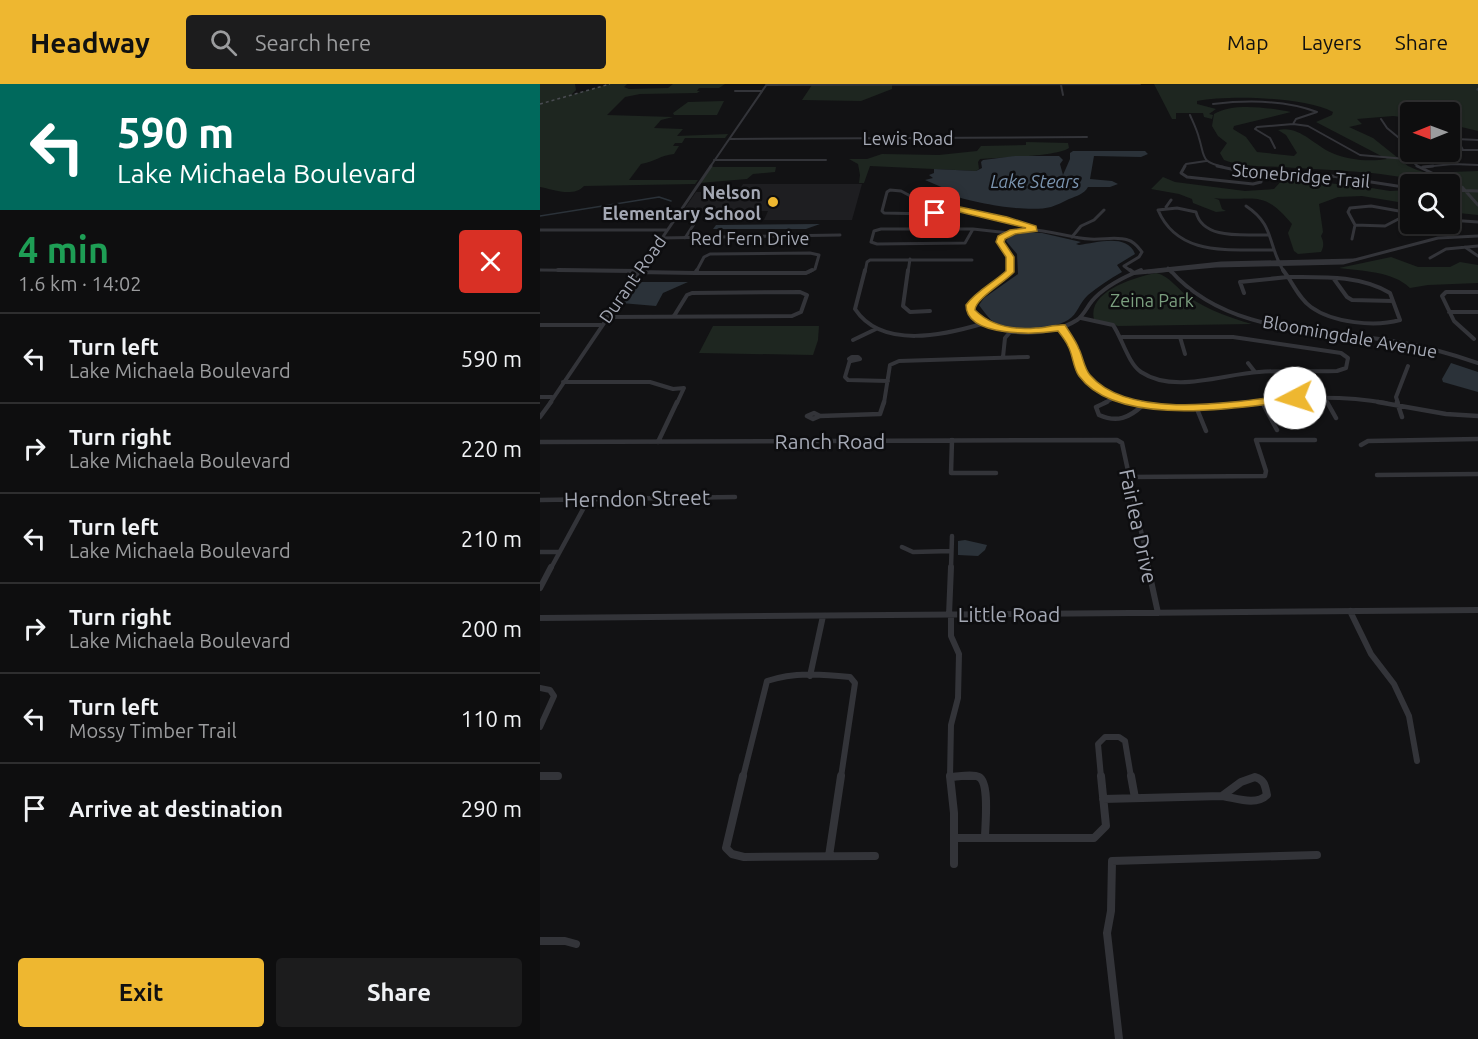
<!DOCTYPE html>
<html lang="en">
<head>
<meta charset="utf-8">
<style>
  body { margin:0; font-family:Ubuntu,sans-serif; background:#1c1c1d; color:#f1f3f6; height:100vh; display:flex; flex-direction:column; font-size:22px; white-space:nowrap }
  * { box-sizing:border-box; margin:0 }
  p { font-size:20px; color:#9b9c9e }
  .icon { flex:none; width:33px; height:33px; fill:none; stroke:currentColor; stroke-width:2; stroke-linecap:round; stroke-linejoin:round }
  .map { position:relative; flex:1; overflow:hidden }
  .details { display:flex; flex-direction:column; background:#0e0e0f; width:540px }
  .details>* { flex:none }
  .banner { background:#00695c; color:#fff; overflow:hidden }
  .needle { width:39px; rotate:269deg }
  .fabs { position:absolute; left:860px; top:18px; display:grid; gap:12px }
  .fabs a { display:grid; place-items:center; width:60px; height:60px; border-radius:6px; background:#0e0e0f; box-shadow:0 2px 4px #0004,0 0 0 2px #2e2e2f; font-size:30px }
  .pin { position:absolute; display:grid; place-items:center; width:51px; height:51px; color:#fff; margin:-26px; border-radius:12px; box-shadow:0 3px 9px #0006 }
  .me { position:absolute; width:66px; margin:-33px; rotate:265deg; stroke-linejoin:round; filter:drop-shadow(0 0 4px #0008) }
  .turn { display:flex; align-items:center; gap:21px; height:126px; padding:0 18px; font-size:27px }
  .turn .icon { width:78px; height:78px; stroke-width:2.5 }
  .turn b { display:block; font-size:42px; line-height:51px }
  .round { display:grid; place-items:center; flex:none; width:63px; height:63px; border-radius:6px; background:#1c1c1d }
  .head { display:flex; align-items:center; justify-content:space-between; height:102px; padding:0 18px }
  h1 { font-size:36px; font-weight:600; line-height:45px; color:#1e9e55 }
  .action { display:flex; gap:12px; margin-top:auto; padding:12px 18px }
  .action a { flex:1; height:69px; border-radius:6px; background:#eeb730; color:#111; font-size:24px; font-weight:600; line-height:69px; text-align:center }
  .action a+a { background:#1c1c1d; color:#f1f3f6 }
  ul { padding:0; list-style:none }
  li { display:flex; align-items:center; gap:18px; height:90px; padding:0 18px; border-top:2px solid #2e2e2f }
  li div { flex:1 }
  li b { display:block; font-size:22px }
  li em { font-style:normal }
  header { display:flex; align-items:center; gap:36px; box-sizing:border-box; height:84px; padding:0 30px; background:#eeb730; color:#111 }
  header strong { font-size:28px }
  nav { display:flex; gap:33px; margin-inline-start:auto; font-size:21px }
  .search { width:420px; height:54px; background:#1c1c1d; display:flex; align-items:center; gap:15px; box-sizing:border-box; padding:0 21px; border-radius:6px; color:#9b9c9e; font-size:22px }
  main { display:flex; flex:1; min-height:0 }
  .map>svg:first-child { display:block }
</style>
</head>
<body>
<header>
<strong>Headway</strong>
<div class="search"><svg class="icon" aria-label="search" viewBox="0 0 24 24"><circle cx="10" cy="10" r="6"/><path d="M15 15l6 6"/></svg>Search here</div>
<nav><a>Map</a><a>Layers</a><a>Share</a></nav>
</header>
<main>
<section class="details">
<div class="banner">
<div class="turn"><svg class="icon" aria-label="left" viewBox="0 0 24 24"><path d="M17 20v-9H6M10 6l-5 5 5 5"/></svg><div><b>590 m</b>Lake Michaela Boulevard</div></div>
</div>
<div class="head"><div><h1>4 min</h1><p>1.6 km · 14:02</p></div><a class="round" style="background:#d93025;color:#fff"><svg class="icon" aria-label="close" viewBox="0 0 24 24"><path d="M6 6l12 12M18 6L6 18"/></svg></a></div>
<ul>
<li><svg class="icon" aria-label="left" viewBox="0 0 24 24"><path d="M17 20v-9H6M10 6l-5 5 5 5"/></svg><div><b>Turn left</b><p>Lake Michaela Boulevard</p></div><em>590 m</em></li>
<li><svg class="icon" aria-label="right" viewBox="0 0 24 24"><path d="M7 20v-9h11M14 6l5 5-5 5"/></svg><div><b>Turn right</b><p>Lake Michaela Boulevard</p></div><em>220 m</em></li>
<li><svg class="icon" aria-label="left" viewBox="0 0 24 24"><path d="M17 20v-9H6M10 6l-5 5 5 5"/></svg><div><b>Turn left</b><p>Lake Michaela Boulevard</p></div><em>210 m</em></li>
<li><svg class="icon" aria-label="right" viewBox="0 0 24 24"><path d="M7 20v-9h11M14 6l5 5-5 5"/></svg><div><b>Turn right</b><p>Lake Michaela Boulevard</p></div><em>200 m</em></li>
<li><svg class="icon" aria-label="left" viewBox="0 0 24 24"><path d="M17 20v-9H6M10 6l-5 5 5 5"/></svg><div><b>Turn left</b><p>Mossy Timber Trail</p></div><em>110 m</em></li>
<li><svg class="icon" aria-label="arrive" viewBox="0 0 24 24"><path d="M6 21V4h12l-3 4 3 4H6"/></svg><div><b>Arrive at destination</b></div><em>290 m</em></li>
</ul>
<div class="action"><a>Exit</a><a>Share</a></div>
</section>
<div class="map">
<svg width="938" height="955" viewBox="0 0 938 955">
  <rect width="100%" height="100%" fill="#121214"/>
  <path fill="#1e1e21" d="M 203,100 L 322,100 L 312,136 L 224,136 L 228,127 L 143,127 L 156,108 L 198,108 Z"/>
  <path fill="#1e2620" d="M 0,0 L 35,0 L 36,6 L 31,11 L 70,0 L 87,0 L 84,3 L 89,5 L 128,4 L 133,0 L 185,0 L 179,4 L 159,4 L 157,7 L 160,7 L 157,9 L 100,10 L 85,13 L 67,31 L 133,33 L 121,36 L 114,44 L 143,45 L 137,52 L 188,50 L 185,54 L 145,54 L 142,59 L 135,59 L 133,62 L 139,62 L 134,70 C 121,71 114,78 101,80 L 89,96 L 158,96 L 155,100 L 44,102 C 33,114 12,105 0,103 Z
    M 614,0 L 938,0 L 938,47 L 909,40 L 909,28 L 870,28 L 870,34 L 853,32 L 817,35 L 822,40 L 809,43 L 833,54 L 868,82 L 877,86 L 887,89 L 938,87 L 938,131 L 909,128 L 909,100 L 884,100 L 883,98 C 839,86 789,87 744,83 C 723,82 703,83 684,76 L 680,69 L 687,59 L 678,52 L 672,42 L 674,30 C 694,18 729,24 751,28 L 694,42 L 693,45 L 706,53 L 717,68 L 754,72 L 757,69 L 746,51 L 738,46 C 759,41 774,61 792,69 C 808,76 830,78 847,75 L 776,38 L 792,31 L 793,28 C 764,13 690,11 657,17 L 657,20 L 676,25 L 669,30 L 673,31 L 672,35 L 664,33 L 663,29 L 636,29 L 636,35 L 632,35 Z
    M 272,1 L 352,1 L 352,5 L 321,17 L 262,16 Z
    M 184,17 L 177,31 L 134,31 L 133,29 L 148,18 Z
    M 486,58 L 528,59 L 529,64 C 515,73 461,73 440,75 L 438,78 L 439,85 L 436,87 L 330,82 L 324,99 L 319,99 L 320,91 L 318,80 L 309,75 L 327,75 L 342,70 L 399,71 L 437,67 L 441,62 L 486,61 Z
    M 171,83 L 236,83 L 235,88 L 213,90 L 207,95 L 159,99 Z
    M 623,93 L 635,98 L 705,107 L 734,105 L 743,95 L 819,102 L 850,107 L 870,106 L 870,120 L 822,112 L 798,113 L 779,120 L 783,148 L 781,152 C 784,159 784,162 781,168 L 758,170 L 754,167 L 748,149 L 752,140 C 722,104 715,118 674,114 L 679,116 L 682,125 L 686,127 L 676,128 L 653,119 L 652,115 L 639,110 L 611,105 Z
    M 851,173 L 878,183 L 910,183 L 920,178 L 938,181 L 938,199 L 888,201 L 870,204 C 853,187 821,187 799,184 Z
    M 616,189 C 630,192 638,206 650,214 C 669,226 690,234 712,240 L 578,242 L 554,235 C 547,207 596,193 616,189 Z
    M 173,242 L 279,242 L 278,256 L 273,271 L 159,269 Z"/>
  <path fill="#2b3239" d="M 533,67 L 605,67 L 608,70 L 601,73 L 554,72 L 550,95 L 572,97 L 578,100 L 570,103 L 548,103 C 544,110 537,112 529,115 C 523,118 517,121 511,123 C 488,129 432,119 409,110 L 406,108 L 406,105 L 385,96 L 393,94 L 389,91 L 394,89 L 394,85 L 436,87 L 442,84 L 441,78 L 443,76 L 475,72 L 519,72 L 523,76 L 520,80 L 523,91 L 530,75 L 530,69 Z
    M 280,140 L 266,145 L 173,145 L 176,141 Z
    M 488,148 L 502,149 L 541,158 L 536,160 L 539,161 C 556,159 587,149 595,170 L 577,181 L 582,188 C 569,195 558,203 548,211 C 539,219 538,230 528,236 C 513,246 465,248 451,236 C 447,232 442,225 439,221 L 444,214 L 478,190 L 477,170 L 466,157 L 470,152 Z
    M 93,198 L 148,198 L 123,209 L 116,222 L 81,219 Z
    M 911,279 L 938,288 L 938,308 L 903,298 L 902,295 Z
    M 425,456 L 447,461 L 445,466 L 438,472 L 418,471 L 418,457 Z"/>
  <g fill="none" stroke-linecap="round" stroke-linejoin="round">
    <path stroke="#2b3239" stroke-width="1.5" d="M 0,132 L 119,113 L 131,117"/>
    <path fill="#2b3239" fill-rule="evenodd" d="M 937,4 L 938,4 L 938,7 L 936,6 Z"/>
    <path stroke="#333439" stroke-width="2" d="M 226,1 L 600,0
      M 521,1 L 523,11
      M 195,7 L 221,7
      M 673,20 C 707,16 745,16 777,28 L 756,35 L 753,40
      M 650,31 C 653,38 657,46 659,54 C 665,73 660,78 684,83
      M 841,35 L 847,44 L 870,63
      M 914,49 L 923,66
      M 190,55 L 547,53
      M 916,55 L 938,56
      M 735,64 L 730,54 L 715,45 L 717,43 L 753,40 L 768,42 L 820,71 L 866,75
      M 909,66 L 938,66
      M 174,76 L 286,76
      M 170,83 L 227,0
      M 644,83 L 646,80 L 666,77
      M 879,83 L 864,71 L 887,68
      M 883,83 L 913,80 L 938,81"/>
    <path stroke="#333439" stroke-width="3" d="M 645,82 L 641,89 L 647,93 L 713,100 L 721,98 L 721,89
      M 677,82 L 705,88 L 792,92 L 870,104
      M 877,82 L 922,103 L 938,121
      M 883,83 L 893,82
      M 350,106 L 361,107 L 382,118 L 406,122 L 390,130 L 344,129 L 342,127 L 347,108 Z
      M 909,106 L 938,107
      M 406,122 L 493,144
      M 706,122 C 735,141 727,160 744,188
      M 626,123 L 631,116
      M 909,136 L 938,138
      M 815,141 L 845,142 L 870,129
      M 341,145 L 433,145 L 425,159 L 337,160 L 331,158 L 334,147 Z
      M 433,145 L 469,149
      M 0,146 L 126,146
      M 729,151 C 706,150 663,157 656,128 L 637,124 L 618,126 C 638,173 689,165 732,166
      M 532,153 L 541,142 L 554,136 L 564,126
      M 121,154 L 300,151
      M 145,154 L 156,137
      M 812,155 L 815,141 L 808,128 L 810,124 L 831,122 L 870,129
      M 925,163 L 938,172
      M 890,174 L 906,165 L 938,162
      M 628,184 L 631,188
      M 0,186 L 98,187
      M 99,188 L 171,82
      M 156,188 L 164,173 L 170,170 L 270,169 L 279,171 L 275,185 L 269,188
      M 325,188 L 327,178 L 330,176 L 432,176
      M 368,188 L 370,175
      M 469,188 L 470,173 L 460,156 C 485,134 521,154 550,155 C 563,156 576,152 588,156 C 595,158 598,163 602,168 L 599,173 L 584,182 L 592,188
      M 597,188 L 681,179 L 814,176
      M 609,188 L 676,182 L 803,179 L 898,154 L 938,152"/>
    <path stroke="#333439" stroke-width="4" d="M 18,186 L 98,187
      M 325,186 L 315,225 C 342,266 405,251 445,239
      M 368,186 L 363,222 L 370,228 L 390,227
      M 469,186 L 469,190 L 435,214 L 430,225 C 451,254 508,255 537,236 C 544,231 547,223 552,217 C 563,204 578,196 594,189
      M 590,186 L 594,189
      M 630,186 C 687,251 780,245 859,258 C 886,263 912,270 938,279
      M 743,186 L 748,193
      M 97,188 L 155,189
      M 155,189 L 266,189 L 272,186
      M 155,189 L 157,186
      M 594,189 L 627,186
      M 594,189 L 601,186
      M 748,193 C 782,193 820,191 850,209 L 860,236 C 835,243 793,239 771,223 C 761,216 755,204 748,193 Z
      M 794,195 L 807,213 L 812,216 L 853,217
      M 704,209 L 700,198 L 748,193
      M 909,228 L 938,228
      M 66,233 L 252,232 L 261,228 L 267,211 L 260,208 L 152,209 L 147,211 L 134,232
      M 541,234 L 573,241 C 582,254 588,279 601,288 C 634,310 683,290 719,288 C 745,286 771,288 797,287 L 806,284 L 808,274 L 801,269 L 693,253 L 582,253
      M 0,241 L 61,241
      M 521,243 C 533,256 535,270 542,285 C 552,307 575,313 596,319
      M 640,253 L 645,270
      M 934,255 L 914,237 L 902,212 L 906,208 L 938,208
      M 313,256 L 336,245
      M 312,273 L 318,273 L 320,275 L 311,277 L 309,275 Z
      M 463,273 L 465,254 L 471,247
      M 310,276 L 305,293 L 308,296 L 348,297
      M 708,279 L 715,288
      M 23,298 L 110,298 L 133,305 L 144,304 L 137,319
      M 0,313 L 12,313
      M 784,313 L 787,319
      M 721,316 L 723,319
      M 10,319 L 100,186
      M 344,319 L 350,281 L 359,277 L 488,273
      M 564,319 L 576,313
      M 700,319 C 749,314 797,310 846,319
      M 858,319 L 856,313 L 868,282"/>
    <path stroke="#333439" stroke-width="4.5" d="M 567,318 L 556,323 L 559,331 C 577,339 589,334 603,321
      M 590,318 L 640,324 L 715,318
      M 722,318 L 737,346
      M 787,318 L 796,334
      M 838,318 L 906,330 L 938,332
      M 857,318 L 862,333
      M 657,325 L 666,347
      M 274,329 L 280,332 L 273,335 L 267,332 Z
      M 280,332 L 340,330 L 344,318
      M 0,333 L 11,318
      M 412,356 L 411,389 L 456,389
      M 0,358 L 577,356 L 582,359 L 609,484
      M 118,358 L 137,318
      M 821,361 L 828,357 L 938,355
      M 837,391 L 938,390
      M 589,393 L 725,392 L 726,387 L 716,356 L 775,356
      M 0,416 L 195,413
      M 362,463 L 373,468 L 411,467
      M 0,468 L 19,468
      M 11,484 L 48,416
      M 411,484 L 412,452"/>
    <path stroke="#333439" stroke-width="6" d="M 608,483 L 618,529
      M 0,504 L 11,483
      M 810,527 L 831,570 L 854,600 L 869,632 L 877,677
      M 409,531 L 411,483
      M 0,534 L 938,526
      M 270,592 L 283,532
      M 0,604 L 10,606 L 14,612 L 0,643
      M 0,692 L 18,692
      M 203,693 L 227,597 C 254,588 282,590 310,593 L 315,599 L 301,693
      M 410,693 L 411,641 L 418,614 L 419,570 L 411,552 L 411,531
      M 410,693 L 439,693
      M 561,693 L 558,660 L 565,653 L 579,653 L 585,657 L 591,693"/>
    <path stroke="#333439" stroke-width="8" d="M 0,692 L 18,692
      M 203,692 L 186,764 L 192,770 L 204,773 L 335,772
      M 410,692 L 414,729 L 414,780
      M 591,692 L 595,714
      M 410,693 C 418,693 432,689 439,693 C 450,699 445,741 445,754
      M 715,693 C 725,696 725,702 727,711 C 716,722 696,714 682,712 L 701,698 Z
      M 563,715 L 682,712
      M 414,754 L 554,754 L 566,742 L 561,692
      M 289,772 L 301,692
      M 0,857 L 25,857 L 36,860
      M 579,955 L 567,849 L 571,827 L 572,777 L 777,771"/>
    <path stroke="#4a4c52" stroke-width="1.5" stroke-dasharray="3 3" stroke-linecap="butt" d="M 0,20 L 70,0"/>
  </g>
  <path fill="#eeb730" stroke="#9b771f" stroke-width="1.5" d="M 406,120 L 467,133 L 496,142 L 497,147 L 475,150 L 465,155 L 464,158 L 474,173 L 474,188 C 465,198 435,215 435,226 C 451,242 474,246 496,244 C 506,244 515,240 525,241 C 530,249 536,257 539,265 C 543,273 544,284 550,291 C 590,338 701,317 755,310 L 760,314 L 755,317 C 700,323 578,345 539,292 C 533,284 533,271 528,262 C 526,257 522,252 518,247 C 497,250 426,254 426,221 C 436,207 453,199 466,187 L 466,173 L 456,158 L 458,152 L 470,146 L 486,144 L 407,125 L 395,131 L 391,129 Z"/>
  <circle fill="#eeb730" stroke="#0d0d0f" stroke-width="2" cx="233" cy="118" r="6"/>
  <g text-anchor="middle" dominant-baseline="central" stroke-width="5" stroke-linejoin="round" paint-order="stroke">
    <g font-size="18" fill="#a4a8b4" stroke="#0d0d0f">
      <text x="368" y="54">Lewis Road</text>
      <text transform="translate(761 91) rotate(5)">Stonebridge Trail</text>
      <text x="210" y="154">Red Fern Drive</text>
      <text transform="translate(92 195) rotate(-55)">Durant Road</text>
      <text transform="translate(810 252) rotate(10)">Bloomingdale Avenue</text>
    </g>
    <g font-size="18" font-style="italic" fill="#7b94af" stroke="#0d0d0f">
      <text x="495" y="97">Lake Stears</text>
    </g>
    <g font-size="18" font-weight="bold" fill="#a4a8b4" stroke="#0d0d0f" text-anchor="end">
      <text x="221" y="108">Nelson<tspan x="221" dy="21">Elementary School</tspan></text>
    </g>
    <g font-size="18" fill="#7b9f7f" stroke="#0d0d0f">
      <text x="612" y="216">Zeina Park</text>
    </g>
    <g font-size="21" fill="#a4a8b4" stroke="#0d0d0f">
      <text x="290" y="357">Ranch Road</text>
      <text transform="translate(97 414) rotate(-1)">Herndon Street</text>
      <text transform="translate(599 442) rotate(78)">Fairlea Drive</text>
      <text x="469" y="530">Little Road</text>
    </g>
  </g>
</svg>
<div class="fabs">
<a><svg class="needle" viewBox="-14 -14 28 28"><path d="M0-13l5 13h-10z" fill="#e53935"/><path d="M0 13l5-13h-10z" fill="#9b9c9e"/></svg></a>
<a><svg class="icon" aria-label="search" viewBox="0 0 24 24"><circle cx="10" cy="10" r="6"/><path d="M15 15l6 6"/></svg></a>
</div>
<div class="pin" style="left:395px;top:129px;background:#d93025"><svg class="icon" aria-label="arrive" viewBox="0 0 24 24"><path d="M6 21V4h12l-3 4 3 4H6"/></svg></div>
<svg class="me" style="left:755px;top:314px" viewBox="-20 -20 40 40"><circle r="19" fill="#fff"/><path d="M0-13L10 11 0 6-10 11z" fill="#eeb730"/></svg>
</div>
</main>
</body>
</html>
